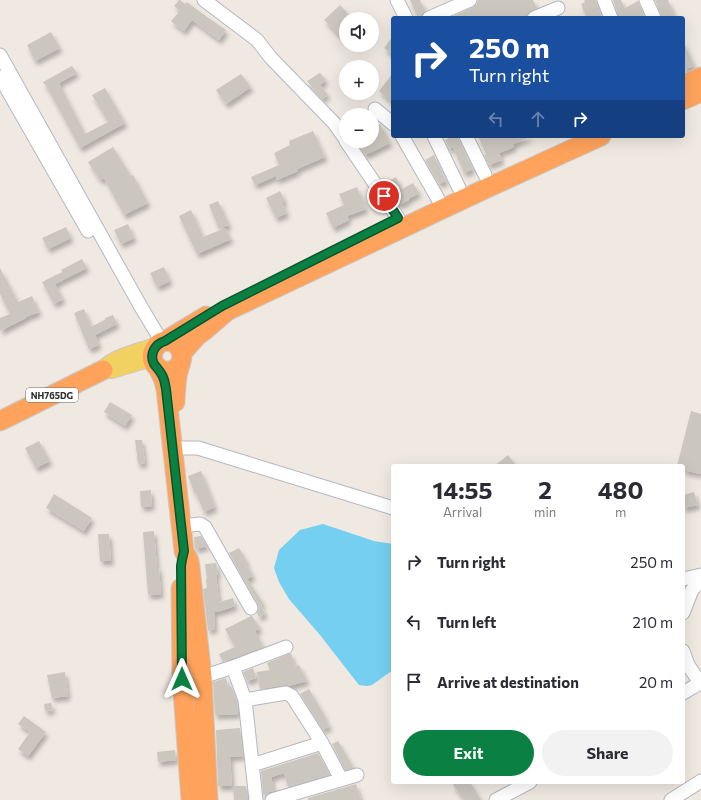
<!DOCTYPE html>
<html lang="en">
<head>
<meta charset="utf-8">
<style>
  body { margin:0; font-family:Commissioner,sans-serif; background:#f2f2f3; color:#2b2b33; height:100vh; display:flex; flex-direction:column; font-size:15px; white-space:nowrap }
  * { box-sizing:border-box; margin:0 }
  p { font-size:13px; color:#7c7c81 }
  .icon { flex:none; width:22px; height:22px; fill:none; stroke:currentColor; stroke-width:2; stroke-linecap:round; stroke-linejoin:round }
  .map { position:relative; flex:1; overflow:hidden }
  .panel { position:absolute; left:391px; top:464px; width:294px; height:320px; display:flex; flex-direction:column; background:#fff; border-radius:4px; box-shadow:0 4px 16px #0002 }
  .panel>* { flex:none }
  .banner { position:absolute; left:391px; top:16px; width:294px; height:122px; border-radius:4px; box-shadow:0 4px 16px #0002; background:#1a4fa0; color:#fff; overflow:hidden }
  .controls { position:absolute; left:339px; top:12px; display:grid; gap:8px }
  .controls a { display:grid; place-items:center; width:40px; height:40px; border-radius:50%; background:#fff; box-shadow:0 4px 16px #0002; font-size:20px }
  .pin { position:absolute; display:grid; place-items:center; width:34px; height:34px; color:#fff; margin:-17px; border:2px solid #fff; border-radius:50%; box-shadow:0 1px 4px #0007 }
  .me { position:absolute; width:44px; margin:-22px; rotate:0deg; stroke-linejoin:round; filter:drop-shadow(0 0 3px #0008) }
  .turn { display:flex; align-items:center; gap:14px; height:84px; padding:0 12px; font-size:18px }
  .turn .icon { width:52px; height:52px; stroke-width:2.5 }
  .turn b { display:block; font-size:28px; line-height:34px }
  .lanes { display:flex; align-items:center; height:38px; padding:0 12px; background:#0003; justify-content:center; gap:20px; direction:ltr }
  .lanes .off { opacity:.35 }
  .eta { display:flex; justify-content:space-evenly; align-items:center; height:68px; text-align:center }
  .eta b { font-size:24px; font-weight:700; line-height:28px }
  .primary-button { display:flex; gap:8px; margin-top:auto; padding:8px 12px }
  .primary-button a { flex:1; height:46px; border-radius:24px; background:#0b8043; color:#fff; font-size:16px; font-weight:700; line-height:46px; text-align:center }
  .primary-button a+a { background:#f2f2f3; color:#2b2b33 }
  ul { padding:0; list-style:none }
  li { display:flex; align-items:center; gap:12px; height:60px; padding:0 12px }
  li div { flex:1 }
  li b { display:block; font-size:15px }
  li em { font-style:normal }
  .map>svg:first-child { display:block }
</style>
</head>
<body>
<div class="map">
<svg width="701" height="800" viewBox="0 0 701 800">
  <defs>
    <filter id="shadow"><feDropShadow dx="2.5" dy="4.5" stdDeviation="2" flood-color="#0004"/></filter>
  </defs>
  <rect width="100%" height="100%" fill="#efe9e1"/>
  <path fill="#75cff0" d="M 323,524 L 374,541 L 393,544 L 393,670 L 372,685 L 367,686 L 359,685 L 320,635 L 289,599 L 279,582 L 274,568 L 279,550 L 300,530 Z"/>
  <path fill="#cbc7bf" filter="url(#shadow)" d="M 179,0 L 180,0 L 185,4 L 187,2 L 200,12 L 226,30 L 219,40 L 192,20 L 184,31 L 171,21 L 180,11 L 174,6 Z
    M 410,0 L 420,0 L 425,11 L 422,14 L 421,18 L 418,18 Z
    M 478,0 L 533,0 L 537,8 L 528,13 L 526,18 L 449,18 L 473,7 L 477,4 Z
    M 584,0 L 596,0 L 602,18 L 587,18 L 581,4 L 585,2 Z
    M 613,0 L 621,0 L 625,8 L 638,1 L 645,18 L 619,18 Z
    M 655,0 L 668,0 L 675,18 L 662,18 Z
    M 340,5 L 353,19 L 346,19 L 346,42 L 324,20 Z
    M 51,32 L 60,48 L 35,61 L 27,45 Z
    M 393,36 L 393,55 L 384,48 Z
    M 683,41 L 694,66 L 683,70 Z
    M 72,66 L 77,73 L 59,83 L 85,134 L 108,122 L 92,95 L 105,88 L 125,123 L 80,148 L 48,89 L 43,82 Z
    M 320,73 L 326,80 L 320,85 L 328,95 L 322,99 L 307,81 Z
    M 393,73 L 393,103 L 379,91 Z
    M 241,74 L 251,87 L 226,104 L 216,90 Z
    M 380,124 L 390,143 L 365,155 L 356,141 L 372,141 L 372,129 Z
    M 313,131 L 325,157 L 297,169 L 298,171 L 277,180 L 276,176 L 255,185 L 251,177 L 279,165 L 274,153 L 290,145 L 289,141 Z
    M 453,136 L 458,136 L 459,140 L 473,169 L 464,173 L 453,147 L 449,149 L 445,140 Z
    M 478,136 L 532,136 L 513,144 L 514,147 L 499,153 L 502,160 L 489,165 L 484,155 L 486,154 Z
    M 113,147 L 131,176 L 133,175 L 148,203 L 124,215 L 104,178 L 100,180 L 88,162 Z
    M 434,155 L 446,181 L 439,184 L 425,160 Z
    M 396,177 L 402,189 L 413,183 L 419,193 L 408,199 L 409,200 L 399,205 L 384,183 Z
    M 357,187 L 366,209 L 347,216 L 349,220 L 333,228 L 326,213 L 344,205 L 339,194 Z
    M 280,191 L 285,201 L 282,202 L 287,213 L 276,218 L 266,198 Z
    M 218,201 L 229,225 L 219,229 L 209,205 Z
    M 191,210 L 203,237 L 225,228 L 231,239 L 197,254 L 179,216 Z
    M 128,224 L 134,238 L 121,244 L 114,230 Z
    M 66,227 L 71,238 L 48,249 L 42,238 Z
    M 82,259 L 87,268 L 55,284 L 63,299 L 54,304 L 42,282 L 62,272 L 61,270 Z
    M 164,267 L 170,281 L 157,287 L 150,273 Z
    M 0,268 L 18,302 L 32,296 L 39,312 L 26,317 L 26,318 L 0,331 L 0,318 L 10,314 L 0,294 Z
    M 84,309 L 91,327 L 106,319 L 105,318 L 113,315 L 117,324 L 95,335 L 99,345 L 89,349 L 74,313 Z
    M 110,402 L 132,415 L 125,426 L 104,412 Z
    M 691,411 L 701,414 L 701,474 L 683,470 L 683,466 L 677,466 Z
    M 135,440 L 142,440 L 145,463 L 138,464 Z
    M 39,441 L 50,461 L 36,468 L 25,448 Z
    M 508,455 L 517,466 L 494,466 Z
    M 201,471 L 215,507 L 204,512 L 196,493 L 195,494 L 188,476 Z
    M 151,490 L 152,506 L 141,507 L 140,491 Z
    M 694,492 L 698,505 L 683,508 L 683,495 Z
    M 54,494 L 92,518 L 84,531 L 46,508 Z
    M 154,531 L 157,568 L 159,568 L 161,594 L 148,595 L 143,532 Z
    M 98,534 L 109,534 L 111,561 L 100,561 Z
    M 201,536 L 207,546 L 195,549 L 194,537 Z
    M 239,548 L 247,562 L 246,563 L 253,576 L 247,579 L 263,603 L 261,605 L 265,614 L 259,617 L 257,613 L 259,608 L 258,604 L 229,553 Z
    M 216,563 L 218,574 L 216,575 L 219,602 L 233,598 L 235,606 L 220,611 L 214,612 L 215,629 L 208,630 L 203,589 L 207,588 L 206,579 L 207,579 L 205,564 Z
    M 251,616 L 252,616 L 260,628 L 255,631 L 263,647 L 223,662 L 219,654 L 235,647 L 225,629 Z
    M 291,653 L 295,667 L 299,665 L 307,681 L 288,686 L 285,685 L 260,689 L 257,672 L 270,670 L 267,663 Z
    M 253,668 L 256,678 L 247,681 L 243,672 Z
    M 65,672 L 68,696 L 52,698 L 47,675 Z
    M 226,678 L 228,687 L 231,686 L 237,702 L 238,714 L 215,715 L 213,682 Z
    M 309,689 L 326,718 L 325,719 L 330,726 L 323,730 L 300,694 Z
    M 51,703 L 53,710 L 45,711 L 44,704 Z
    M 24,716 L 46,732 L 28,756 L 18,749 L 30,732 L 18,724 Z
    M 240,728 L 243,756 L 230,757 L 232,786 L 218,786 L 216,730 Z
    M 338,741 L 353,767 L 350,769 L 345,770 L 332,744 Z
    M 175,750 L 176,760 L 158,762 L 157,752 Z
    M 318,753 L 330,775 L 288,787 L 284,773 L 271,777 L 274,791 L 269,792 L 265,796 L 265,794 L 263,794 L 261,771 Z
    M 457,782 L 470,782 L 481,800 L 464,800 L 453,785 Z
    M 356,784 L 361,800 L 308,800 L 308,798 Z
    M 233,786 L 246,786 L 248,799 L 234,800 Z"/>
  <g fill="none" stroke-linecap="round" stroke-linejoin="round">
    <defs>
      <path id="minor" d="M 204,0 L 257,40 L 271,58 L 334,123 L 346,140
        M 397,0 L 406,18
        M 604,0 L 611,18
        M 646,0 L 654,18
        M 429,18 L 470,0
        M 534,18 L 558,8
        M 0,55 L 141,307 L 162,342
        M 0,77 L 88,231
        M 375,109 L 393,124
        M 402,136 L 438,199
        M 434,136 L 459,188
        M 466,136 L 485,175
        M 346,141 L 398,218
        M 173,448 L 198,448 L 393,508
        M 182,526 L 200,524 L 205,527 L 251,608
        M 683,579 L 701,575
        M 683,613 L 692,590 L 701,581
        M 683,651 L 688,665 L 701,684
        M 233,667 L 245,700 L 256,800
        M 202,677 L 233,667 L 286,647
        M 683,693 L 700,683
        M 245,700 L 286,693 L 292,696 L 322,743 L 252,765
        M 322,743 L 341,779
        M 272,800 L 357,775
        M 496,800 L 530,782
        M 671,800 L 701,781"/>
      <path id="major" d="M 153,359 L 142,361 L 112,370 L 103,370 C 110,358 143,350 156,346"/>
      <path id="highway" d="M 683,85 L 701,77
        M 683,100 L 701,92
        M 165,341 L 206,316
        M 182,353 L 197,336 L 205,330 L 227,311 L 487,188 L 601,136
        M 158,368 L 163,378 L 166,389 L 184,551 L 189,561 L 190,567 L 202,677 L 208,800
        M 175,402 C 175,393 176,385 177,377 C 178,367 186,357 179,348 C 177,343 171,341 166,341 C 162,342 158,343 156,347 C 143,363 168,382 180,364
        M 0,421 L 103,370
        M 181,588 L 182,679 L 191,800"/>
    </defs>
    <use href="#minor" stroke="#b4b7c1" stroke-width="15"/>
    <use href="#major" stroke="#c9c9c9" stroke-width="18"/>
    <use href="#highway" stroke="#c9c9c9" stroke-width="21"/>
    <use href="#minor" stroke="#fff" stroke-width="13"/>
    <use href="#major" stroke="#f2d163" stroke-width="16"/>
    <use href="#highway" stroke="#ffa35c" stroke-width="19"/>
  </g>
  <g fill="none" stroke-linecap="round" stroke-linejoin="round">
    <defs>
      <path id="route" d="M 182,679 L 181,566 L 182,560 L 184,551 L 166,389 C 165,385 165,381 163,377 C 161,372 157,368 154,364 C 149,354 155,344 165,341 L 222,306 L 398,218 L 384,196"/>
    </defs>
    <use href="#route" stroke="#07532c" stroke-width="10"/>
    <use href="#route" stroke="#0b8043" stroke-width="7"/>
  </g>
  <g text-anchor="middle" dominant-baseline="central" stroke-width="3.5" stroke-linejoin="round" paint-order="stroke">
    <rect fill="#fff" stroke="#6d6d6d" stroke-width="1" x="26" y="388" width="52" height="14" rx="3"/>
    <g font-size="9" font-weight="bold" fill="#2e2e2e">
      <text x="52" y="395">NH765DG</text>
    </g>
  </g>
</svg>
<div class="controls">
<a><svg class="icon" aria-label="sound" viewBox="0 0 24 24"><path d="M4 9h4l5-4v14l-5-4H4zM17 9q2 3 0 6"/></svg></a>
<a>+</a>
<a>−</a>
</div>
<div class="pin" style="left:384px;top:196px;background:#d93025"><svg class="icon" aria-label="arrive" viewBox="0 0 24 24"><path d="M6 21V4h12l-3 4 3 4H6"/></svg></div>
<svg class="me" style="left:182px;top:679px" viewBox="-20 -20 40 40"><path d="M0-17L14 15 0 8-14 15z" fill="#0b8043" stroke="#fff" stroke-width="4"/></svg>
<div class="banner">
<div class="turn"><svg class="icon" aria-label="right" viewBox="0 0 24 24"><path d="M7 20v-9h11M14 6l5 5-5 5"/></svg><div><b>250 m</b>Turn right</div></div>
<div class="lanes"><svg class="icon off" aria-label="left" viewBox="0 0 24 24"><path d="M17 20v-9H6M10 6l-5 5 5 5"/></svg><svg class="icon off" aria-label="ahead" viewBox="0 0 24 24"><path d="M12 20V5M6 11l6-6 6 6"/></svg><svg class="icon" aria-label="right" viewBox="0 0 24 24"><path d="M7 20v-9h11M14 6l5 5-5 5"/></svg></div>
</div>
<section class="panel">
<div class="eta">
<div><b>14:55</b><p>Arrival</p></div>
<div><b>2</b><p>min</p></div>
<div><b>480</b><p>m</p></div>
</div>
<ul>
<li><svg class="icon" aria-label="right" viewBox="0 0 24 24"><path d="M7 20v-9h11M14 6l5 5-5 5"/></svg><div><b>Turn right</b></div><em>250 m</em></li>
<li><svg class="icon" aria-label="left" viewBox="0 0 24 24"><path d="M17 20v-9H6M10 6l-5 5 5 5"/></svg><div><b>Turn left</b></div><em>210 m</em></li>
<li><svg class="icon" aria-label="arrive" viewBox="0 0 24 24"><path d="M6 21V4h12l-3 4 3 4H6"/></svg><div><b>Arrive at destination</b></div><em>20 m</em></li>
</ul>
<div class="primary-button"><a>Exit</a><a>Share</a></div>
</section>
</div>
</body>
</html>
